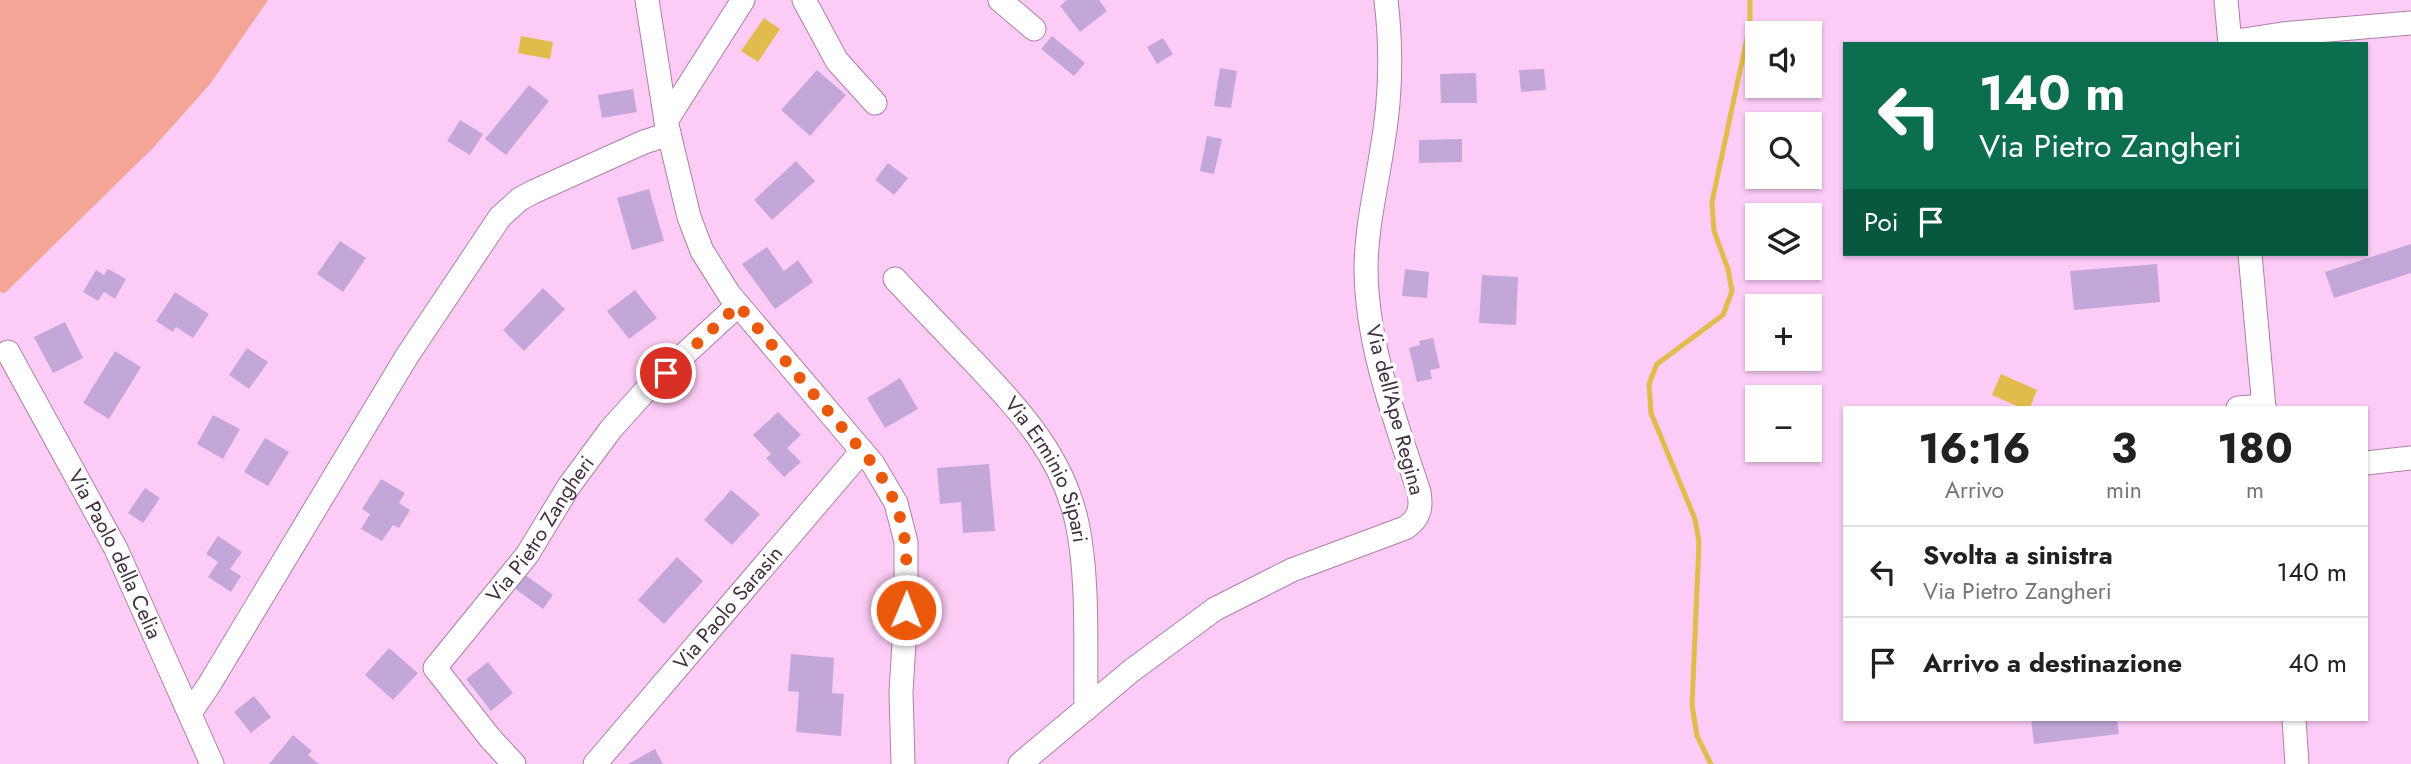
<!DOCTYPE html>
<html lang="it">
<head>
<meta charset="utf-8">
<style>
  body { margin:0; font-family:Jost,sans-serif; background:#f2f2f2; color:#202124; height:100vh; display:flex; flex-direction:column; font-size:26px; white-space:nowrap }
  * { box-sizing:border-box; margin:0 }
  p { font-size:23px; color:#757577 }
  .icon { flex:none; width:38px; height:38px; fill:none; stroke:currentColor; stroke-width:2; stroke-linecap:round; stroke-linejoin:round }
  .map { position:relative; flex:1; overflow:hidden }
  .sheet { position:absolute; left:1843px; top:406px; width:525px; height:315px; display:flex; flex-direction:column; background:#fff; border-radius:0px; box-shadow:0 2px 5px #0004 }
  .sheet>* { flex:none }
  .guide { position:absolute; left:1843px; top:42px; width:525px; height:214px; border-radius:0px; box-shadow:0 2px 5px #0004; background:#0b6e4f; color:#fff; overflow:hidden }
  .buttons { position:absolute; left:1745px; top:21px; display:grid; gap:14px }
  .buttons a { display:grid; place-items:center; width:77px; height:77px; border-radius:0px; background:#fff; box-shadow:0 2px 5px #0004; font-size:35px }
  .pin { position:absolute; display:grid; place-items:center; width:60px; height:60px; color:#fff; margin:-30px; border:4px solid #fff; border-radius:50%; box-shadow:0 2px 7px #0007 }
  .me { position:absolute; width:77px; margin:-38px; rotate:1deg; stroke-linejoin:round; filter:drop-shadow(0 0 5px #0008) }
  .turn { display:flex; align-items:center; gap:24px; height:147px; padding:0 21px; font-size:32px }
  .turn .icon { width:91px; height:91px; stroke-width:2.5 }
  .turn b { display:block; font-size:49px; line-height:60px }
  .then { display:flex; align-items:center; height:66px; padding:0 21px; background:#0003; gap:14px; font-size:26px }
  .eta { display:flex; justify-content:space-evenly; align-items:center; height:119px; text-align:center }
  .eta b { font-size:42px; font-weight:700; line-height:49px }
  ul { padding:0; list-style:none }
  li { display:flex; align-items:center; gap:21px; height:91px; padding:0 21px; border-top:2px solid #e0e0e0 }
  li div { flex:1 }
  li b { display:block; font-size:26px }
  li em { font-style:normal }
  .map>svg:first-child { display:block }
</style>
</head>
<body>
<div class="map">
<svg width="2411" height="764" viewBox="0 0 2411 764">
  <rect width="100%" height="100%" fill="#fdccf6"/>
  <path fill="#f4a596" d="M 0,0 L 268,0 L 210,84 L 153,148 L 5,293 L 0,292 Z"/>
  <path fill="#e1bc4c" d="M 764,18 L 780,29 L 758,62 L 741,51 Z
    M 521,36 L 553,42 L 550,59 L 518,53 Z
    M 2001,374 L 2037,390 L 2030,408 L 2022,408 L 1992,395 Z"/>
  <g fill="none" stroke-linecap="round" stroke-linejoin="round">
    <path stroke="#e1bc4c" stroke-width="5" d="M 1711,764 L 1697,736 L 1692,705 L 1699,542 L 1695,519 L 1651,413 L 1649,384 L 1657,364 L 1723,315 L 1732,291 L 1728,269 L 1714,231 L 1712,202 L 1750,24 L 1750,0"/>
  </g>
  <path fill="#c4a7d9" d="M 1067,0 L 1099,0 L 1107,11 L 1080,32 L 1060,6 Z
    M 1052,36 L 1085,63 L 1074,76 L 1041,49 Z
    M 1163,38 L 1173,54 L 1157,64 L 1147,47 Z
    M 1220,68 L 1237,71 L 1231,108 L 1214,106 Z
    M 1544,69 L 1546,90 L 1521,92 L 1519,70 Z
    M 817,70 L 846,95 L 810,136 L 781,110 Z
    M 1476,73 L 1477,103 L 1441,103 L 1440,74 Z
    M 529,85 L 549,101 L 506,155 L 485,139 Z
    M 633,89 L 637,112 L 602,118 L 598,95 Z
    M 460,120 L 483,134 L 470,155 L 447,141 Z
    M 1207,136 L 1222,139 L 1214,174 L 1200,171 Z
    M 1462,139 L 1462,162 L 1419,163 L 1419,140 Z
    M 796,161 L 815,181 L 772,220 L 754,200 Z
    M 888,163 L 908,178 L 894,195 L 875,180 Z
    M 649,189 L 664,241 L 632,250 L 617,198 Z
    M 340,241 L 366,258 L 343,292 L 317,274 Z
    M 2411,244 L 2411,273 L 2334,298 L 2325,272 Z
    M 767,247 L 784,271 L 798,260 L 813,282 L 775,309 L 742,264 Z
    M 2157,264 L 2160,302 L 2074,310 L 2070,271 Z
    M 108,269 L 126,279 L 115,299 L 104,292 L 98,301 L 83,292 L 96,270 L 104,275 Z
    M 1405,269 L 1429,272 L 1427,298 L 1402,296 Z
    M 1482,275 L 1518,277 L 1516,325 L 1479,323 Z
    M 543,288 L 565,309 L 524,351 L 503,330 Z
    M 635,290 L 657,318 L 629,339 L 607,311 Z
    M 175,292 L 209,314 L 193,338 L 176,327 L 173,332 L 156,321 Z
    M 65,322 L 83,358 L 53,373 L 34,337 Z
    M 1433,338 L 1440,368 L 1430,370 L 1432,379 L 1417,382 L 1409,348 L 1420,345 L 1419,341 Z
    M 247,348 L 268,362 L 249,389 L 229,375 Z
    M 115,351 L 141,367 L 109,419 L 83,403 Z
    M 900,378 L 918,409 L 885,428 L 867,398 Z
    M 778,412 L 801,435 L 787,448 L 801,462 L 784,477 L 766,458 L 771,454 L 753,435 Z
    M 213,415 L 240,429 L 223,459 L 197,444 Z
    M 265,438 L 289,452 L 268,486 L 244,472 Z
    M 989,464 L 995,531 L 963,533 L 961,502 L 940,504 L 937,468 Z
    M 381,479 L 405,493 L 399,503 L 410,510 L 399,528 L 393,525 L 382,541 L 361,529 L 370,514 L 362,509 Z
    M 145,488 L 160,498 L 143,523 L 128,513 Z
    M 731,490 L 760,514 L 732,545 L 704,520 Z
    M 218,536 L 242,552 L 230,569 L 241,576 L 231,592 L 208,577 L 218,562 L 206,554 Z
    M 677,557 L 703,581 L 664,624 L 638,600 Z
    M 524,574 L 553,595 L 543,609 L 514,588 Z
    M 389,648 L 418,673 L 393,700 L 365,675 Z
    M 791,654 L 834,658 L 832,693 L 844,694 L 841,736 L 796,732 L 799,692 L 788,691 Z
    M 488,662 L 513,693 L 491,711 L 466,679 Z
    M 254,696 L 271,717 L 251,733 L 234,712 Z
    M 2031,719 L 2117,719 L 2119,734 L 2034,744 Z
    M 293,735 L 312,751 L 308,755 L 319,764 L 269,764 Z
    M 655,749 L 663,764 L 628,764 Z"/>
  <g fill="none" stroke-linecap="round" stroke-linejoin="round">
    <defs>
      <g id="minor">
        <path d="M 647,0 L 666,121 L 689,217 L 702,251 L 729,294 L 873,464 L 896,503 L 906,542 L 906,610 L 901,692 L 903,764"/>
        <path d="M 804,0 L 837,61 L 875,103"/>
        <path d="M 1000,0 L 1034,29"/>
        <path d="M 2226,0 L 2230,44"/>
        <path d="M 2230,42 L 2282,34 L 2411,23"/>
        <path d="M 666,121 L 743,0"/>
        <path d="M 2250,254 L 2264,408"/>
        <path id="s1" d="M 895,279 C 922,308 949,336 976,364 C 1021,412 1063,457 1077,523 C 1089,578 1085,651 1086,709"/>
        <path id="s2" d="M 8,352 L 116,549 L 212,764"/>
        <path d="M 2238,408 L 2264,406"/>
        <path d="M 2366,463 L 2411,458"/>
        <path d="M 190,713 L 209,685 L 407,356 L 500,217 L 520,199 L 533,192 L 644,142 L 669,134"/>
        <path d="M 2294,719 L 2297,764"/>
        <path id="s3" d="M 514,764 L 490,738 L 435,668 L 527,555 L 569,486 L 611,429 L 647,389 L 738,305"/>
        <path id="s4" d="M 595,764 L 862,451"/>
        <path d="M 1020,764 L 1131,671 L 1215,609 L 1292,570 L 1405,528 C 1419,519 1422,509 1419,492 C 1395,419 1367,347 1366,270 C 1366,229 1376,189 1382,149 C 1391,99 1392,50 1386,0"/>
      </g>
    </defs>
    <use href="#minor" stroke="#ad80a7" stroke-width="25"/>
    <use href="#minor" stroke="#fff" stroke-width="23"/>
  </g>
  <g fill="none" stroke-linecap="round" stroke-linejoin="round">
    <path stroke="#ea580c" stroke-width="12" stroke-dasharray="0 21.6" d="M 666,373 L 738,305 L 873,464 C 910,518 907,547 906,610"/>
  </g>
  <g text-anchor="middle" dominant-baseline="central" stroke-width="7" stroke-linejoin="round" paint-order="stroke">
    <g font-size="21" fill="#433041" stroke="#fff">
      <text transform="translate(1395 410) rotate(75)">Via dell'Ape Regina</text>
      <text stroke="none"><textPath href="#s1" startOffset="247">Via Erminio Sipari</textPath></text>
      <text stroke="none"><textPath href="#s3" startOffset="299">Via Pietro Zangheri</textPath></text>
      <text stroke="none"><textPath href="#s2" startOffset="229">Via Paolo della Celia</textPath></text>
      <text stroke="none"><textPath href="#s4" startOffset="205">Via Paolo Sarasin</textPath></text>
    </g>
  </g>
</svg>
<div class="buttons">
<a><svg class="icon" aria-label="sound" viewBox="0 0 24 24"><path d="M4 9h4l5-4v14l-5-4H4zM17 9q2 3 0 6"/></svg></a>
<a><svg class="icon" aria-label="search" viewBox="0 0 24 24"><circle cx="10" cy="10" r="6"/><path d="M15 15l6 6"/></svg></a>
<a><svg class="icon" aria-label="layers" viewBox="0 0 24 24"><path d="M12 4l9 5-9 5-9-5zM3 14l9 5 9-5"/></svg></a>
<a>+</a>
<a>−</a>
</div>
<div class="pin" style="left:666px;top:373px;background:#d93025"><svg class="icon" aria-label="arrive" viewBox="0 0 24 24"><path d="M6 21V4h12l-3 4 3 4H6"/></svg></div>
<svg class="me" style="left:906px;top:610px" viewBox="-20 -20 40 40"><circle r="17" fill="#ea580c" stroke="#fff" stroke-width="3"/><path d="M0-11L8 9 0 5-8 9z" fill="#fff"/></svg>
<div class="guide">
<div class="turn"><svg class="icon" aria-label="left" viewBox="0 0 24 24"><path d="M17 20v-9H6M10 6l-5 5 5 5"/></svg><div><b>140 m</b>Via Pietro Zangheri</div></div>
<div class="then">Poi<svg class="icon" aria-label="arrive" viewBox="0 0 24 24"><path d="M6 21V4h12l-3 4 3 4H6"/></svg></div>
</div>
<section class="sheet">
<div class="eta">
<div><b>16:16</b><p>Arrivo</p></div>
<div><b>3</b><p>min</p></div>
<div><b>180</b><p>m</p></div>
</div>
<ul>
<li><svg class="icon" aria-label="left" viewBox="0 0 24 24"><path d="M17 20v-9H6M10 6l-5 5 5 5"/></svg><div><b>Svolta a sinistra</b><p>Via Pietro Zangheri</p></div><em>140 m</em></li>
<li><svg class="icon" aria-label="arrive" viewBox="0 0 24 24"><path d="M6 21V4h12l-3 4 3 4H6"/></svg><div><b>Arrivo a destinazione</b></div><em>40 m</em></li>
</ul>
</section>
</div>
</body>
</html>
